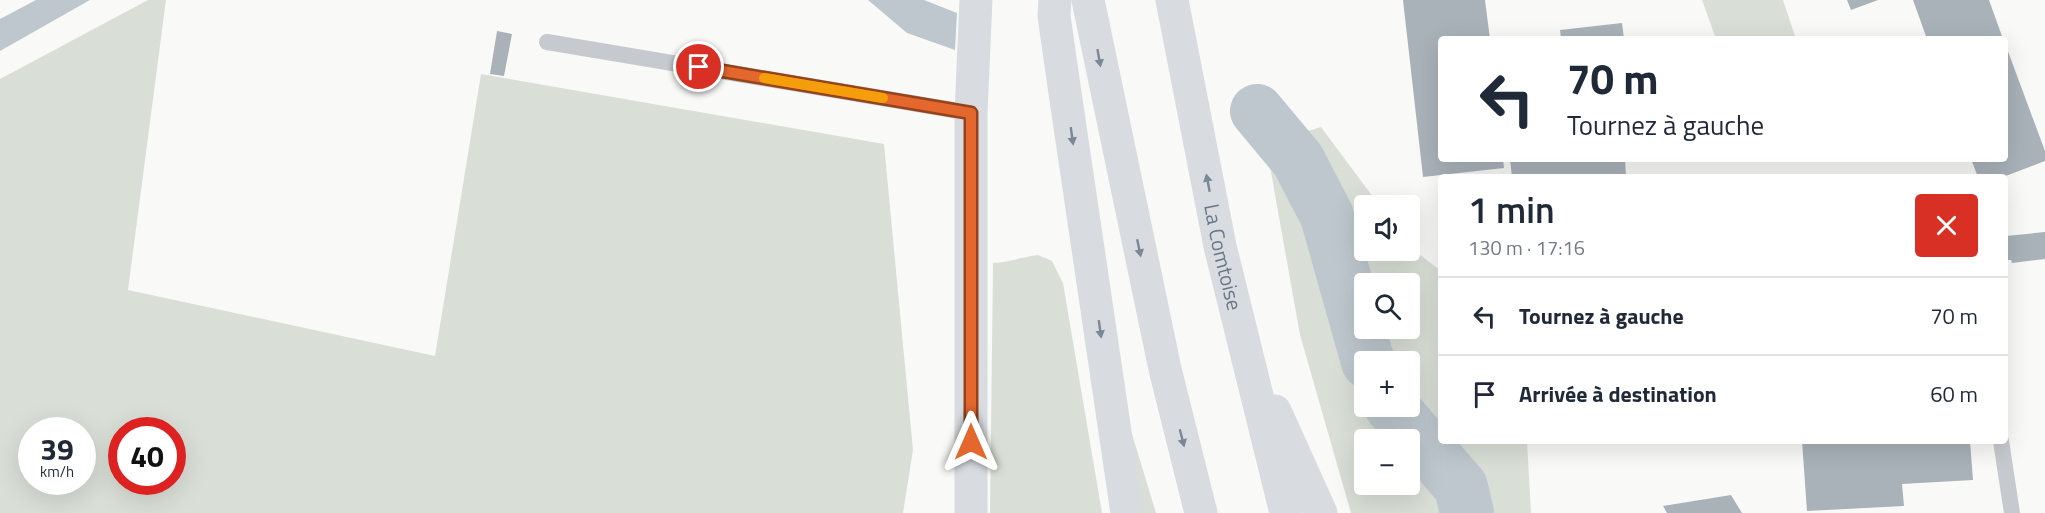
<!DOCTYPE html>
<html lang="fr">
<head>
<meta charset="utf-8">
<style>
  body { margin:0; font-family:"Titillium Web",sans-serif; background:#f6f6f7; color:#1f2937; height:100vh; display:flex; flex-direction:column; font-size:22px; white-space:nowrap }
  * { box-sizing:border-box; margin:0 }
  p { font-size:20px; color:#747a83 }
  .icon { flex:none; width:33px; height:33px; fill:none; stroke:currentColor; stroke-width:2; stroke-linecap:round; stroke-linejoin:round }
  .map { position:relative; flex:1; overflow:hidden }
  .details { position:absolute; left:1438px; top:174px; width:570px; height:270px; display:flex; flex-direction:column; background:#fff; border-radius:6px; box-shadow:0 6px 24px #0002 }
  .details>* { flex:none }
  .hud { position:absolute; left:1438px; top:36px; width:570px; height:126px; border-radius:6px; box-shadow:0 6px 24px #0002; background:#fff; color:#1f2937; overflow:hidden }
  .tools { position:absolute; left:1354px; top:195px; display:grid; gap:12px }
  .tools a { display:grid; place-items:center; width:66px; height:66px; border-radius:6px; background:#fff; box-shadow:0 6px 24px #0002; font-size:30px }
  .speed { position:absolute; left:18px; top:417px; display:flex; gap:12px; font-size:30px; font-weight:700; text-align:center }
  .speed>* { display:grid; place-content:center; width:78px; height:78px; border-radius:50%; background:#fff; box-shadow:0 6px 24px #0002; line-height:1 }
  .speed small { font-size:15px; font-weight:400 }
  .speed .limit { border:9px solid #d22; background:#fff; color:#111 }
  .pin { position:absolute; display:grid; place-items:center; width:51px; height:51px; color:#fff; margin:-26px; border:3px solid #fff; border-radius:50%; box-shadow:0 2px 6px #0007 }
  .me { position:absolute; width:66px; margin:-33px; rotate:0deg; stroke-linejoin:round; filter:drop-shadow(0 0 4px #0008) }
  .turn { display:flex; align-items:center; gap:21px; height:126px; padding:0 30px; font-size:27px }
  .turn .icon { width:78px; height:78px; stroke-width:2.5 }
  .turn b { display:block; font-size:42px; line-height:51px }
  .round { display:grid; place-items:center; flex:none; width:63px; height:63px; border-radius:6px; background:#f6f6f7 }
  .head { display:flex; align-items:center; justify-content:space-between; height:102px; padding:0 30px }
  h1 { font-size:36px; font-weight:600; line-height:45px }
  ul { padding:0; list-style:none }
  li { display:flex; align-items:center; gap:18px; height:78px; padding:0 30px; border-top:2px solid #e0e1e3 }
  li div { flex:1 }
  li b { display:block; font-size:22px }
  li em { font-style:normal }
  .map>svg:first-child { display:block }
</style>
</head>
<body>
<div class="map">
<svg width="2045" height="513" viewBox="0 0 2045 513">
  <rect width="100%" height="100%" fill="#f9faf7"/>
  <path fill="#d9dfd6" fill-rule="evenodd" d="M 148,0 L 166,0 L 128,290 L 435,356 L 481,74 L 884,144 L 913,450 L 903,513 L 0,513 L 0,79 ZM 82,430 L 82,482 L 32,482 L 32,430 ZM 122,430 L 172,430 L 172,482 L 122,482 Z
    M 1702,0 L 1783,0 L 1796,39 L 1716,39 Z
    M 1321,127 L 1379,205 L 1365,206 L 1365,250 L 1410,250 L 1410,247 L 1441,271 L 1442,441 L 1527,441 L 1531,513 L 1351,513 L 1300,335 L 1266,144 ZM 1365,284 L 1410,284 L 1410,328 L 1365,328 ZM 1365,362 L 1410,362 L 1410,406 L 1365,406 ZM 1365,440 L 1410,440 L 1410,484 L 1365,484 Z
    M 1038,255 L 1052,261 L 1063,283 L 1102,513 L 990,513 L 993,263 C 1010,262 1022,257 1038,255 Z
    M 1129,424 L 1156,513 L 1141,513 Z"/>
  <path fill="#bdc7cd" d="M 36,0 L 90,0 L 0,51 L 0,19 Z
    M 868,0 L 924,0 L 957,13 L 955,50 L 907,33 Z"/>
  <g fill="none" stroke-linecap="round" stroke-linejoin="round">
    <path stroke="#bdc7cd" stroke-width="54" d="M 1257,111 L 1298,160 L 1327,216 L 1368,362
      M 1391,406 L 1461,487 L 1467,513"/>
  </g>
  <path fill="#a9b2b9" d="M 1403,0 L 1485,0 L 1490,39 L 1442,39 L 1442,159 L 1503,159 L 1504,168 L 1423,177 Z
    M 1847,0 L 1878,0 L 1851,10 Z
    M 1913,0 L 1989,0 L 2003,39 L 1927,39 Z
    M 1622,23 L 1624,39 L 1561,39 L 1560,30 Z
    M 497,31 L 512,34 L 504,76 L 490,74 Z
    M 2006,46 L 2045,151 L 2045,161 L 2003,177 L 1978,177 L 1971,159 L 2006,159 Z
    M 1510,159 L 1625,159 L 1626,177 L 1512,177 Z
    M 2045,232 L 2045,259 L 2012,263 L 2011,260 L 2006,260 L 2006,236 Z
    M 1802,441 L 1970,441 L 1973,480 L 1902,484 L 1904,506 L 1807,511 Z
    M 1731,495 L 1742,513 L 1667,513 L 1663,506 Z"/>
  <g fill="none" stroke-linecap="round" stroke-linejoin="round">
    <path stroke="#c6c9cd" stroke-width="16" d="M 547,42 L 971,113
      M 2001,441 L 2012,513"/>
    <path stroke="#d8dce0" stroke-width="33" d="M 971,513 L 971,113 L 976,0"/>
    <g stroke="#d8dce0" stroke-width="33">
      <path d="M 1055,0 L 1054,16 L 1064,86 L 1127,513"/>
      <path d="M 1088,0 L 1165,369 L 1201,513"/>
      <path id="s1" d="M 1172,0 L 1220,246 L 1286,513"/>
      <path d="M 1275,411 L 1321,513"/>
    </g>
  </g>
  <defs><path id="oneway-solid" d="M-6-.8H1V-3.2L6.5 0L1 3.2V.8H-6Z" transform="scale(1.5)"/></defs>
  <g fill="#7a8796">
    <use href="#oneway-solid" transform="translate(1099 58) rotate(80)"/>
    <use href="#oneway-solid" transform="translate(1072 136) rotate(82)"/>
    <use href="#oneway-solid" transform="translate(1208 183) rotate(-101)"/>
    <use href="#oneway-solid" transform="translate(1139 248) rotate(78)"/>
    <use href="#oneway-solid" transform="translate(1100 329) rotate(82)"/>
    <use href="#oneway-solid" transform="translate(1182 438) rotate(76)"/>
  </g>
  <g fill="none" stroke-linecap="round" stroke-linejoin="round">
    <defs>
      <path id="route" d="M 699,67 L 971,113 L 971,442"/>
    </defs>
    <use href="#route" stroke="#94431d" stroke-width="15"/>
    <use href="#route" stroke="#e4672d" stroke-width="10"/>
    <path stroke="#f59e0b" stroke-width="10" d="M 764,78 L 883,98"/>
  </g>
  <g text-anchor="middle" dominant-baseline="central" stroke-width="6" stroke-linejoin="round" paint-order="stroke">
    <g font-size="21" fill="#697889" stroke="#fff">
      <text stroke="none"><textPath href="#s1" startOffset="262">La Comtoise</textPath></text>
    </g>
  </g>
</svg>
<div class="tools">
<a><svg class="icon" aria-label="sound" viewBox="0 0 24 24"><path d="M4 9h4l5-4v14l-5-4H4zM17 9q2 3 0 6"/></svg></a>
<a><svg class="icon" aria-label="search" viewBox="0 0 24 24"><circle cx="10" cy="10" r="6"/><path d="M15 15l6 6"/></svg></a>
<a>+</a>
<a>−</a>
</div>
<div class="speed"><div>39<small>km/h</small></div><div class="limit">40</div></div>
<div class="pin" style="left:699px;top:67px;background:#d93025"><svg class="icon" aria-label="arrive" viewBox="0 0 24 24"><path d="M6 21V4h12l-3 4 3 4H6"/></svg></div>
<svg class="me" style="left:971px;top:442px" viewBox="-20 -20 40 40"><path d="M0-17L14 15 0 8-14 15z" fill="#e4672d" stroke="#fff" stroke-width="4"/></svg>
<div class="hud">
<div class="turn"><svg class="icon" aria-label="left" viewBox="0 0 24 24"><path d="M17 20v-9H6M10 6l-5 5 5 5"/></svg><div><b>70 m</b>Tournez à gauche</div></div>
</div>
<section class="details">
<div class="head"><div><h1>1 min</h1><p>130 m · 17:16</p></div><a class="round" style="background:#d93025;color:#fff"><svg class="icon" aria-label="close" viewBox="0 0 24 24"><path d="M6 6l12 12M18 6L6 18"/></svg></a></div>
<ul>
<li><svg class="icon" aria-label="left" viewBox="0 0 24 24"><path d="M17 20v-9H6M10 6l-5 5 5 5"/></svg><div><b>Tournez à gauche</b></div><em>70 m</em></li>
<li><svg class="icon" aria-label="arrive" viewBox="0 0 24 24"><path d="M6 21V4h12l-3 4 3 4H6"/></svg><div><b>Arrivée à destination</b></div><em>60 m</em></li>
</ul>
</section>
</div>
</body>
</html>
